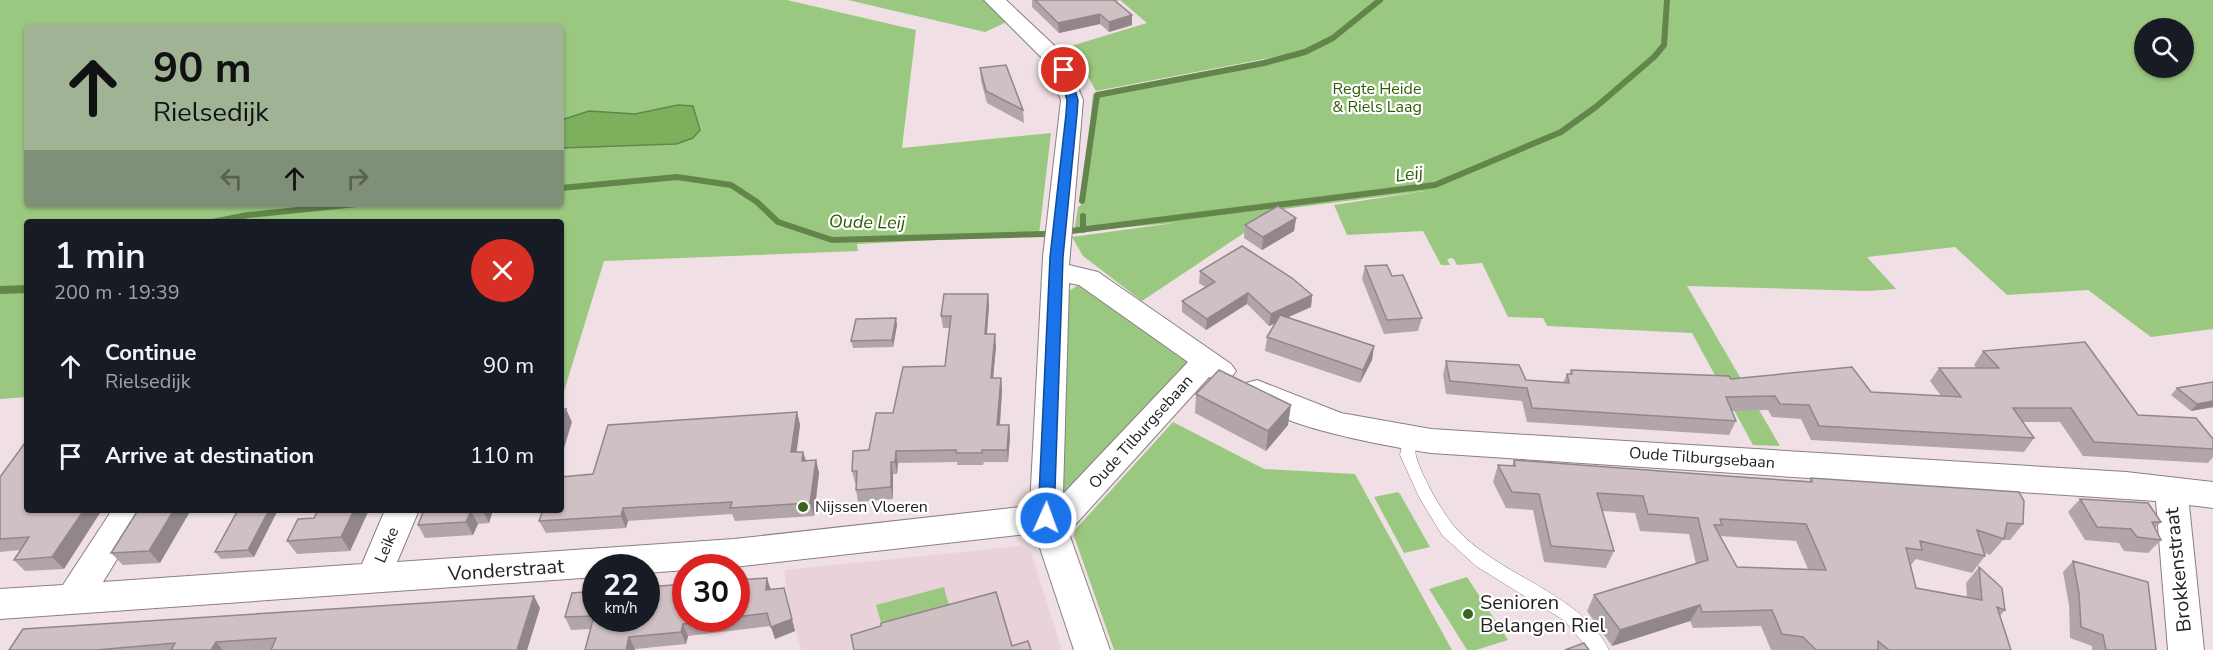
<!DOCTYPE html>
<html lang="en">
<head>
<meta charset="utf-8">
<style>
  body { margin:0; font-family:"Nunito Sans",sans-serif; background:#20242c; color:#f1f3f6; height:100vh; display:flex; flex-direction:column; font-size:22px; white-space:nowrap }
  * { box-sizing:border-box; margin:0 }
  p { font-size:20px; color:#9ea1a6 }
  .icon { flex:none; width:33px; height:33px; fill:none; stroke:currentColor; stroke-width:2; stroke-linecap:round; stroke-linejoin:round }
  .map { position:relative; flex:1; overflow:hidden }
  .side { position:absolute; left:24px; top:219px; width:540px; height:294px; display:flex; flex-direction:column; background:#171b24; border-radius:6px; box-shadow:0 2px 4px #0004 }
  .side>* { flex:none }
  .guide { position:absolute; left:24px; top:24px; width:540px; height:183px; border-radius:6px; box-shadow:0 2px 4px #0004; background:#a0b395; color:#111; overflow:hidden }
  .tools { position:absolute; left:2134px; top:18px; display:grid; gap:12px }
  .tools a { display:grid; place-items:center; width:60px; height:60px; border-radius:50%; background:#171b24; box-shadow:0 2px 4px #0004; font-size:30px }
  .speed { position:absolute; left:582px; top:554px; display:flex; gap:12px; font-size:30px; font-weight:700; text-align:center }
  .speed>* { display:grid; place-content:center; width:78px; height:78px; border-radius:50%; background:#171b24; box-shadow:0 2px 4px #0004; line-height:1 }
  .speed small { font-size:15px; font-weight:400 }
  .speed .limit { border:9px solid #d22; background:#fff; color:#111 }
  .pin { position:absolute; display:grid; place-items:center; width:51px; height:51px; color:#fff; margin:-26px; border:3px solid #fff; border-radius:50%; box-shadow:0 2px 6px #0007 }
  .me { position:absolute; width:66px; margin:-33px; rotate:2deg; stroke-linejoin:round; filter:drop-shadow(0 0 4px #0008) }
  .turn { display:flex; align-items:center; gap:21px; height:126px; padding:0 30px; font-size:27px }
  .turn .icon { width:78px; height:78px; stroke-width:2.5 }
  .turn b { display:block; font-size:42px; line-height:51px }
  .lanes { display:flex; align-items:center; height:57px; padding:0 30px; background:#0003; justify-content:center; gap:30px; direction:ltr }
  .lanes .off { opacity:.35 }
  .round { display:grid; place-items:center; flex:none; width:63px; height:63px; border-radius:32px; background:#20242c }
  .head { display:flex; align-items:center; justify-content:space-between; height:102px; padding:0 30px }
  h1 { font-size:36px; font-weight:600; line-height:45px }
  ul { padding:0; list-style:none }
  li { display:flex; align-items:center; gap:18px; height:90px; padding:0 30px }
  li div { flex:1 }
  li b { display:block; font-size:22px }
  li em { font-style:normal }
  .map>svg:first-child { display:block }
</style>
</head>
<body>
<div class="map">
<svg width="2213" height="650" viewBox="0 0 2213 650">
  <rect width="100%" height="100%" fill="#f0e0e5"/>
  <path fill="#e9d2d9" d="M 1020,546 L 1031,552 L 1062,650 L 801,650 L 790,611 L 784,570 Z"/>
  <path fill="#9bc880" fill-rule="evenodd" d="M 0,0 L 787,0 L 916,30 L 902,148 L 1051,133 L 1039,235 L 857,244 L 858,251 L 604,261 L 561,401 L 561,222 L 27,222 L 27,397 L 0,399 ZM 27,27 L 561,27 L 561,120 L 589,111 L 635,114 L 693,106 L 697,121 L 611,146 L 561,148 L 561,204 L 27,204 Z
    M 848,0 L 986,0 L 1009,21 L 985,32 Z
    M 1108,0 L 2213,0 L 2213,329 L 2151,337 L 2088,290 L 2007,295 L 1955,247 L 1867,257 L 1896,289 L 1867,291 L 1687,286 L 1780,446 L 1753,445 L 1692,333 L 1547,326 L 1543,318 L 1508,317 L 1482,263 L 1457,265 L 1453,258 L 1447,259 L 1450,265 L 1441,265 L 1423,231 L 1347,235 L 1334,205 L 1425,191 L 1268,211 L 1268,217 L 1142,301 L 1083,256 L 1072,237 L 1174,223 L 1074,232 L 1078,207 L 1082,204 L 1093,94 L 1288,57 L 1285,55 L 1096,91 L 1071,46 L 1147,23 L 1120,0 L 1111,3 ZM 2145,28 L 2184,28 L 2184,68 L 2145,68 Z
    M 1078,285 L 1085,286 L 1188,359 L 1188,363 L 1059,501 L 1068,292 Z
    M 1173,422 L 1264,469 L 1355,474 L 1452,650 L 1114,650 L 1074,536 L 1075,530 Z
    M 1398,492 L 1400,494 L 1430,547 L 1404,553 L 1374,497 Z
    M 1467,577 L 1508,640 L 1476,650 L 1467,650 L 1429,589 Z
    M 944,587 L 951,613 L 884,633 L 876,605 Z"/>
  <path fill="#7db05c" stroke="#63854b" stroke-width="1.5" d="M 678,105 L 693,106 L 700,130 L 693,138 L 676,144 L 561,148 L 561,120 L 589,111 L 635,114 Z"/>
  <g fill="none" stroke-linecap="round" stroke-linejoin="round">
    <path stroke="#63854b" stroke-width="6" d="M 561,188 L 677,177 L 731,185 L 757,202 L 778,222 L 832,240 L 1045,234
      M 1082,201 L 1097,95 L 1264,63 L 1305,52 L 1333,38 L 1380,0
      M 1083,216 L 1083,230
      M 212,222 L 248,215 L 357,204
      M 1071,231 L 1435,185 L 1561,132 L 1597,106 L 1654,57 L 1664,45 L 1667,0"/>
    <path stroke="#63854b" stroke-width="8" d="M 0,290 L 27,289"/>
    <defs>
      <path id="service" d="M 1409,432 L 1414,434 C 1418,441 1414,449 1416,456 C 1422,477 1440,508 1453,525 C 1493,574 1582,593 1609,650 L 1589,650 L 1565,621 L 1476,566 L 1442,535 L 1419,497 L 1400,455 L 1404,434 Z"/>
      <path id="minor" d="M 984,0 L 1006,0 L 1059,50 L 1070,67 L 1083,100 L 1069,265 L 1098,272 L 1231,364 L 1236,371 L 1231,378 L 1221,382 L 1209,377 L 1075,525 L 1067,528 L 1110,650 L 1074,650 L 1035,533 L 734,567 L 686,567 L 686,570 L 646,573 L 646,567 L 596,567 L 596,577 L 0,619 L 0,589 L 63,585 L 112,510 L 147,510 L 103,582 L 362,564 L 385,510 L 419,510 L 397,562 L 734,539 L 1030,506 L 1043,257 L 1061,100 L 1042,58 ZM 1069,283 L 1079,285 L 1188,362 L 1063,494 Z
        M 1257,380 L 1341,413 L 1431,429 L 2126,472 L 2213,482 L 2213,508 L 2189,505 L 2204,650 L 2168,650 L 2156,501 L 1431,453 C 1392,447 1261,425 1242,391 L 1246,383 Z"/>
    </defs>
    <use href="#service" stroke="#8c7e82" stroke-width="1"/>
    <use href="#minor" stroke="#8c7e82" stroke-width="2"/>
    <use href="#service" fill="#fff" fill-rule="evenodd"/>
    <use href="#minor" fill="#fff" fill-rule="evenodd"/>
  </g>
  <path fill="#b2a5a9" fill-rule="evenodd" d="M 1032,0 L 1114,0 L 1132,15 L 1132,25 L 1109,32 L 1100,24 L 1059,33 L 1032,7 Z
    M 980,68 L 1023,110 L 1024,123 L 987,103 L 981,81 Z
    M 1296,218 L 1294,231 L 1262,250 L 1244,238 L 1245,225 Z
    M 1365,266 L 1392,276 L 1422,318 L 1418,331 L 1384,334 L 1362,279 Z
    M 1200,271 L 1312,295 L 1311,307 L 1287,317 L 1374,346 L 1372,360 L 1360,383 L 1265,351 L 1267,337 L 1276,323 L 1269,326 L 1247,304 L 1206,330 L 1182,312 L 1182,301 L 1205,287 L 1199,283 Z
    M 988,294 L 989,306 L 987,334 L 996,346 L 993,378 L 1001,378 L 1002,390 L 1000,425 L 1009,425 L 1010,437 L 1008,462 L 984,462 L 983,465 L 957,465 L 957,462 L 898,463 L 897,474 L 893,474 L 893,499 L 858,502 L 856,490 L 856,483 L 855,483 L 852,471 L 869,450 L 893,413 L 945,366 L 950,328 L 943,328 L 941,316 Z
    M 897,325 L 893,347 L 853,348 L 851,341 Z
    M 1983,351 L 2138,415 L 2213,439 L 2213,457 L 2208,463 L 2083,456 L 2060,422 L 2023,422 L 2034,438 L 2024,452 L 1811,440 L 1801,419 L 1772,417 L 1768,410 L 1732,411 L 1736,421 L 1729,435 L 1527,422 L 1522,401 L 1446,394 L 1443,375 L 1446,361 L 1526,380 L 1563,383 L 1567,374 L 1570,374 L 1571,370 L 1731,379 L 1871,392 L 1941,396 L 1930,381 L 1939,368 L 1976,368 L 1974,365 Z
    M 2213,382 L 2213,407 L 2191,411 L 2171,395 L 2177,388 Z
    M 1196,394 L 1288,425 L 1266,451 L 1195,413 Z
    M 797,412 L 800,425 L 796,452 L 803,452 L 806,461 L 816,460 L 819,473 L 814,516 L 735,521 L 732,514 L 628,521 L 626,528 L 546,533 L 539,521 L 593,474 Z
    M 1514,460 L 1740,477 L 1809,481 L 1811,478 L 2023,524 L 2010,540 L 2003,540 L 1990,555 L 1984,553 L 1985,556 L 1972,573 L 1916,559 L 1911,565 L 1916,588 L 1967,598 L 1966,583 L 1979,567 L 2005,610 L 2000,616 L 2011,650 L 1771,650 L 1761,626 L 1693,628 L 1690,621 L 1612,646 L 1587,611 L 1594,595 L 1696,564 L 1689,534 L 1640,531 L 1635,513 L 1602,511 L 1614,551 L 1606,568 L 1544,562 L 1533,510 L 1506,508 L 1493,482 L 1498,465 L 1512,466 ZM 1720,536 L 1796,541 L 1808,569 L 1737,567 Z
    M 0,477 L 64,569 L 25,571 L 14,560 L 20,550 L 0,552 Z
    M 2080,499 L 2161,522 L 2155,528 L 2161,540 L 2148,553 L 2124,551 L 2119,543 L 2085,540 L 2068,512 Z
    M 138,510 L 160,563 L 123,565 L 111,553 Z
    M 238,510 L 278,510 L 254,557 L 221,559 L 215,552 Z
    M 318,510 L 369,510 L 350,551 L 297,554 L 287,541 L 314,518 Z
    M 424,510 L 493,510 L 489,523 L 478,524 L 473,535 L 425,538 L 418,525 Z
    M 2073,561 L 2156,650 L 2092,650 L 2092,646 L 2070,638 L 2069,605 L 2063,572 Z
    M 736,580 L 771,589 L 784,588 L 795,631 L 775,639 L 771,626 L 688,636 L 686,644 L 635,649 L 591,629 L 571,630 L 565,617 L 572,593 L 686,618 L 736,618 Z
    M 540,608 L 527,650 L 9,650 Z"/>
  <path fill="#918689" d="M 1100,14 L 1100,24 L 1059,33 L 1058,23 Z
    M 1132,15 L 1132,25 L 1109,32 L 1109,22 Z
    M 1296,218 L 1294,231 L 1262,250 L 1263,237 Z
    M 1248,293 L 1247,304 L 1206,330 L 1207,319 Z
    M 988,294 L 989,306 L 986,346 L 985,334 Z
    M 1312,295 L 1311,307 L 1269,326 L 1271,314 Z
    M 896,318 L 897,325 L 893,347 L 892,340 Z
    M 995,334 L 996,346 L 992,390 L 991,378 Z
    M 1374,346 L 1372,360 L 1360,383 L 1363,370 Z
    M 1001,378 L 1002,390 L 999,437 L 997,425 Z
    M 2213,401 L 2213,407 L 2191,411 L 2197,404 Z
    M 1291,405 L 1288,425 L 1266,451 L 1268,431 Z
    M 566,409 L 572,422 L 561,458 L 561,426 Z
    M 797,412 L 800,425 L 795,465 L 791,452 Z
    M 1009,425 L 1010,437 L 1008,462 L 1007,450 Z
    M 896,451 L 898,463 L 897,474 L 895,462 Z
    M 803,452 L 807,464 L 802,461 Z
    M 816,460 L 819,473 L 814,516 L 810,503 Z
    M 891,462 L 893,474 L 893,499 L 891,487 Z
    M 623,508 L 628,521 L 626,528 L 621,516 Z
    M 84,510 L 102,510 L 64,569 L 52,557 Z
    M 174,510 L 191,510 L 160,563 L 149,551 Z
    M 269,510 L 278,510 L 254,557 L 248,550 Z
    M 354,510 L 369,510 L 350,551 L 341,537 Z
    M 482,510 L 493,510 L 489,523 Z
    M 471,511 L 478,524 L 473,535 L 466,522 Z
    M 767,578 L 771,590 L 766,590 Z
    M 784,588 L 795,631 L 775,639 L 771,627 Z
    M 534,596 L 540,608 L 527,650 L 517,650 Z
    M 1700,605 L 1690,621 L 1612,646 L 1620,630 Z
    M 683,624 L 688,636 L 686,644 L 681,632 Z
    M 629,637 L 635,649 L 635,650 L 626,650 Z
    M 216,642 L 223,650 L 211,650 Z"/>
  <path fill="#cfc0c4" stroke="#918689" stroke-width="1.5" fill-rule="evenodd" d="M 1035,0 L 1114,0 L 1132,15 L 1109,22 L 1100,14 L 1058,23 Z
    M 1006,65 L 1023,110 L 986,91 L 980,68 Z
    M 1278,206 L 1296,218 L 1263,237 L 1245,225 Z
    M 1242,246 L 1292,278 L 1312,295 L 1271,314 L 1248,293 L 1207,319 L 1182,301 L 1215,282 L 1200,271 Z
    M 1387,265 L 1392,276 L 1403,275 L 1422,318 L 1387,320 L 1365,266 Z
    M 944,294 L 988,294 L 985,334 L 995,334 L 991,378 L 1001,378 L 997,425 L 1009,425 L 1007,450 L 982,450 L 982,453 L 956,453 L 956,450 L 896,451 L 895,462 L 891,462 L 891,487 L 856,490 L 857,471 L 852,471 L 853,451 L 869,450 L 876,413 L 893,413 L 903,367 L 945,366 L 951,316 L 941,316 Z
    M 1280,315 L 1374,346 L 1363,370 L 1267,337 Z
    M 896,318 L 892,340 L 851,341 L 856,319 Z
    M 2085,342 L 2138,415 L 2196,418 L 2213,439 L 2213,449 L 2094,442 L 2071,408 L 2013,408 L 2034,438 L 1819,426 L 1809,405 L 1780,404 L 1775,396 L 1726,397 L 1736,421 L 1532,408 L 1527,388 L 1450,381 L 1446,361 L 1519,365 L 1526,380 L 1569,383 L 1567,374 L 1572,374 L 1571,370 L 1729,376 L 1731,379 L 1852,367 L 1871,392 L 1961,397 L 1939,368 L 1999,368 L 1983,351 Z
    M 1219,370 L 1291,405 L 1268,431 L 1196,394 Z
    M 2213,382 L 2213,401 L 2197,404 L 2177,388 Z
    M 566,409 L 561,426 L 561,410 Z
    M 797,412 L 791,452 L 803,452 L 802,461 L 816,460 L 810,503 L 730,508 L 732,502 L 623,508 L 621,516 L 539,521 L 543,510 L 561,510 L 561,477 L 593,474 L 608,425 Z
    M 27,440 L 27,510 L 84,510 L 52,557 L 14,560 L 29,537 L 0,539 L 0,477 Z
    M 1514,460 L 1740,477 L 1812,482 L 1811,478 L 2019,492 L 2024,501 L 2023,524 L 2007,523 L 2004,539 L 1977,530 L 1985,556 L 1920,541 L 1922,550 L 1906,548 L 1916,588 L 1982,600 L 1979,567 L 2002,588 L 2005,610 L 1997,607 L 2011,650 L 1889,650 L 1878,641 L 1878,650 L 1817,650 L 1815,649 L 1803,637 L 1782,634 L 1772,610 L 1702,612 L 1700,605 L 1620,630 L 1594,595 L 1708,560 L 1698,518 L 1648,514 L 1643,496 L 1597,493 L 1614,551 L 1551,546 L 1539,494 L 1512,492 L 1498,465 L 1515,466 ZM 1720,519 L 1806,524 L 1826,570 L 1737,567 L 1714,525 L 1722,525 Z
    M 2080,499 L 2148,503 L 2161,522 L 2152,522 L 2161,540 L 2137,537 L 2131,529 L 2097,527 Z
    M 138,510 L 174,510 L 149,551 L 111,553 Z
    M 238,510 L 269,510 L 248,550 L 215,552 Z
    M 318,510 L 354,510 L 341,537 L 287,541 L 298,519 L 314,518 Z
    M 424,510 L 482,510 L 471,511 L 466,522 L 418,525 Z
    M 2073,561 L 2148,582 L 2156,650 L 2106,650 L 2103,635 L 2081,627 L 2079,593 Z
    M 767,578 L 766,590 L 784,588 L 792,619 L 771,627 L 767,613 L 736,617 L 736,580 Z
    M 686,584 L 686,618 L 730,618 L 683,624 L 681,632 L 629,637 L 626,650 L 585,650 L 594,616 L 565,617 L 572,593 L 596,591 L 596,618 L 646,618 L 646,587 Z
    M 996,592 L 1012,646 L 1028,641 L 1031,650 L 854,650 L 851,635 L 881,626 L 881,623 Z
    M 534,596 L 517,650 L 271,650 L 276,638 L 216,642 L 211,650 L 171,650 L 175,643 L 96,650 L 9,650 L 23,629 Z
    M 1584,643 L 1589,650 L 1565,650 Z"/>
  <path fill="#1a73e8" stroke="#114b97" stroke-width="1.5" d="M 1064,67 L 1069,70 L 1078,100 L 1077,114 L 1063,257 L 1054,518 L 1046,524 L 1038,518 L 1050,257 L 1066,114 L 1067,100 L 1058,70 Z"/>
  <g fill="#3c641f" stroke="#fff" stroke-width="2">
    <circle cx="803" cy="507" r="6"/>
    <circle cx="1468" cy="614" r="6"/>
  </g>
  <g text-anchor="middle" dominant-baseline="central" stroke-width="4.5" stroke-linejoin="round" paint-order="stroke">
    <g font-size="16" fill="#2e5c00" stroke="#fff">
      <text x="1377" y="89">Regte Heide<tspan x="1377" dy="18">&amp; Riels Laag</tspan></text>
    </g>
    <g font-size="16" fill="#252022" stroke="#fff">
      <text transform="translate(1141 432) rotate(-48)">Oude Tilburgsebaan</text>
      <text transform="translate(1702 458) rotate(4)">Oude Tilburgsebaan</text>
      <text transform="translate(387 545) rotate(-67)">Leike</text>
    </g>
    <g font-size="16" fill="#252022" stroke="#fff" text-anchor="start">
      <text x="815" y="507">Nijssen Vloeren</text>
    </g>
    <g font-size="18" font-style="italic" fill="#2e5c00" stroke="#fff">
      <text transform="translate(1409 174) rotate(-7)">Leij</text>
      <text transform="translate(867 222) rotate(1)">Oude Leij</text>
    </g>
    <g font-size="20" fill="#252022" stroke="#fff">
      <text transform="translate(506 570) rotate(-4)">Vonderstraat</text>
      <text transform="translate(2178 570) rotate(-96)">Brokkenstraat</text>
    </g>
    <g font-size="20" fill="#252022" stroke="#fff" text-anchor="start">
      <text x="1480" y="602">Senioren<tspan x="1480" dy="23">Belangen Riel</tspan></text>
    </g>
  </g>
</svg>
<div class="tools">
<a><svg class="icon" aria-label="search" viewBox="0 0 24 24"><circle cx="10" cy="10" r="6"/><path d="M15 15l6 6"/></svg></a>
</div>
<div class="speed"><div>22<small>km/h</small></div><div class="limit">30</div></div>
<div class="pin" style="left:1064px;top:70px;background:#d93025"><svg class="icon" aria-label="arrive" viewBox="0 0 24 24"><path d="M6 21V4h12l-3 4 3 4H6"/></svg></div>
<svg class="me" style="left:1046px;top:518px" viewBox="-20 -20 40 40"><circle r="17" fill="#1a73e8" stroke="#fff" stroke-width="3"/><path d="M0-11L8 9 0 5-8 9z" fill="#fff"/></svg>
<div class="guide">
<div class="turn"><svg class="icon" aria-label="ahead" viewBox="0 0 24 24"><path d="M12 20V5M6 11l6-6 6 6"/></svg><div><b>90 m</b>Rielsedijk</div></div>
<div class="lanes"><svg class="icon off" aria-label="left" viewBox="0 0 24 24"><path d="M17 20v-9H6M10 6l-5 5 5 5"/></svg><svg class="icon" aria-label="ahead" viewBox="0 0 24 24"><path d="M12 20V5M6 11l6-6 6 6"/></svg><svg class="icon off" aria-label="right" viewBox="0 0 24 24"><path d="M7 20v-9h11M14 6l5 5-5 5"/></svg></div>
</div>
<section class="side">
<div class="head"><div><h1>1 min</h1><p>200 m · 19:39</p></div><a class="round" style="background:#d93025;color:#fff"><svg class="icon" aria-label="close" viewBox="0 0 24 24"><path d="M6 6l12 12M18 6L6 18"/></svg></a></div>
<ul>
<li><svg class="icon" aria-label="ahead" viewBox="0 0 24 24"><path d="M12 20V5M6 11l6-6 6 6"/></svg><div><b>Continue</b><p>Rielsedijk</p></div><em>90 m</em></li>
<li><svg class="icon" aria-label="arrive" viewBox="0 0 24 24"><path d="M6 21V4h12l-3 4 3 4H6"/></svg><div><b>Arrive at destination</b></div><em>110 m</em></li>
</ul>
</section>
</div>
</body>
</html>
